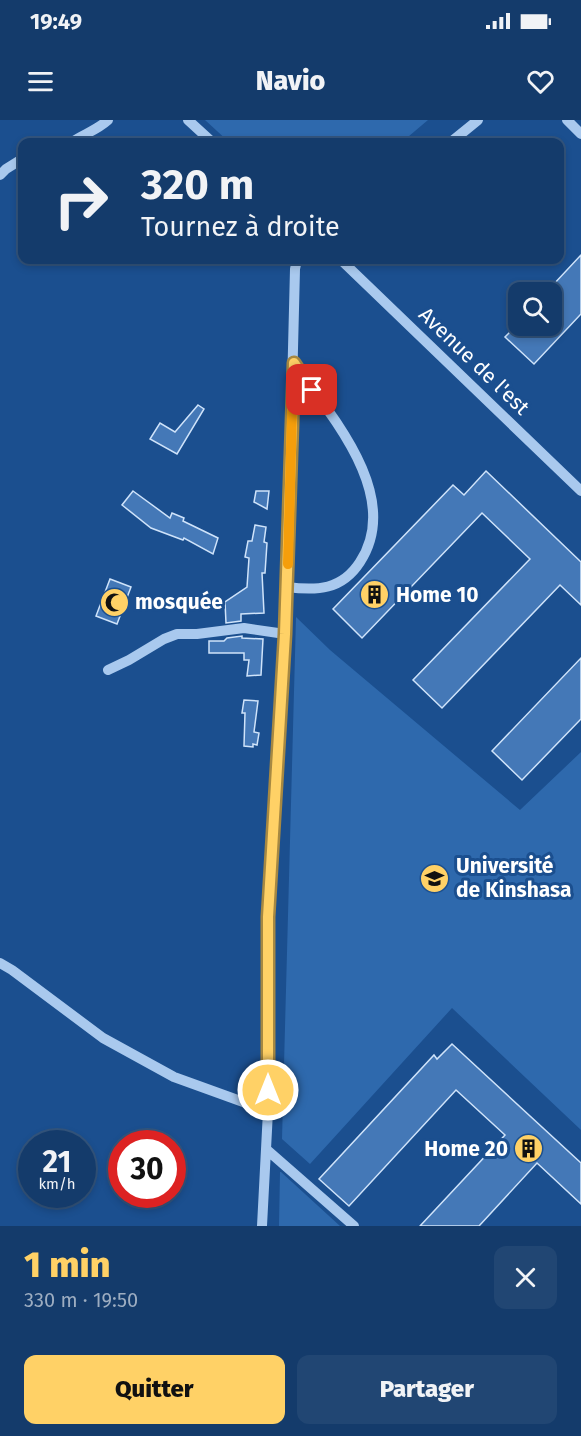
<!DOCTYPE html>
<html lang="fr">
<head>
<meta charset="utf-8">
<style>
  body { margin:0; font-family:"Fira Sans",sans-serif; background:#214673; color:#f1f3f6; height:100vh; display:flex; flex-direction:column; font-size:22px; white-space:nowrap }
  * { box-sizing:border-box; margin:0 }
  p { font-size:20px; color:#9dadc1 }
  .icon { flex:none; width:33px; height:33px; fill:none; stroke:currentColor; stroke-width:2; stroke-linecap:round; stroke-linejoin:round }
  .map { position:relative; height:1106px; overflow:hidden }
  .sheet { display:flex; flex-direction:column; background:#143b6b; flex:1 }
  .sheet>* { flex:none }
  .top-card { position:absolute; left:18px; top:18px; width:546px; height:126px; border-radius:12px; box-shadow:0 3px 9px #0003,0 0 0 2px #33557e; background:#143b6b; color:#f1f3f6; overflow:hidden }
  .tools { position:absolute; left:508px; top:162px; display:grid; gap:12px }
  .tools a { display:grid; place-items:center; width:54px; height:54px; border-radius:12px; background:#143b6b; box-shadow:0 3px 9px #0003,0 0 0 2px #33557e; font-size:30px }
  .speed { position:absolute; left:18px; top:1010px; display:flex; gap:12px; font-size:30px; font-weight:700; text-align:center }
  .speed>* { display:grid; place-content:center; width:78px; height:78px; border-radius:50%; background:#143b6b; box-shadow:0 3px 9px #0003,0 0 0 2px #33557e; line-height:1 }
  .speed small { font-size:15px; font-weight:400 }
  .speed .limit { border:9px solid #d22; background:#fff; color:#111 }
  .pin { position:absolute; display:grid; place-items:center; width:51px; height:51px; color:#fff; margin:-26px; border-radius:12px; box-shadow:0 3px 9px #0006 }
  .me { position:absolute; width:66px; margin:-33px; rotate:0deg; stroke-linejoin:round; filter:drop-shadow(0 0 4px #0008) }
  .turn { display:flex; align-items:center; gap:21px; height:126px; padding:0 24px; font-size:27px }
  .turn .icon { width:78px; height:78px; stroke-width:2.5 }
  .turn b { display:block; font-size:42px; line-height:51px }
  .round { display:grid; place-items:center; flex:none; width:63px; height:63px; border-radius:12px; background:#214673 }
  .summary { display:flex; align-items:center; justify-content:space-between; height:102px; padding:0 24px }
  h1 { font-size:36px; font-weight:800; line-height:45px; color:#ffd166 }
  .action { display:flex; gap:12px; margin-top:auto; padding:12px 24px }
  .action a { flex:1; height:69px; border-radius:12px; background:#ffd166; color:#111; font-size:24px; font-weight:800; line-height:69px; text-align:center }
  .action a+a { background:#214673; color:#f1f3f6 }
  .status { display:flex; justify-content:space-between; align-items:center; height:42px; padding:0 30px; background:#143b6b; direction:ltr }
  .status svg { height:16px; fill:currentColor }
  header { display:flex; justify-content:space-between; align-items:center; height:78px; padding:0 24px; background:#143b6b; font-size:27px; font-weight:800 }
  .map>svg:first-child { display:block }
</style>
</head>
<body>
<div class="status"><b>19:49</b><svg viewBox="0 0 49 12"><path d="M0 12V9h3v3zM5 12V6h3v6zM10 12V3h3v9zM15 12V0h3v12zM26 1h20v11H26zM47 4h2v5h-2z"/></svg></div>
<header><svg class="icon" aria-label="menu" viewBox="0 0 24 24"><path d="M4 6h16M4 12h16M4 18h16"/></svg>Navio<svg class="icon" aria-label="heart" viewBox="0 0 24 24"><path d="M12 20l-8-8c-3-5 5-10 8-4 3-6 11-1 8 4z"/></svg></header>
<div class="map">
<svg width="581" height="1106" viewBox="0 0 581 1106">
  <rect width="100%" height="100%" fill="#1b4f8f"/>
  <path fill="#2e69ad" d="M 205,0 L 428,0 L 402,22 L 229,22 Z
    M 296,497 L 330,530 L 520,690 L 581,632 L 581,1010 L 452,888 L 310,1044 L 282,1019 Z
    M 280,1052 L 281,1052 L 340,1106 L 279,1106 Z"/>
  <path fill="#4478b7" stroke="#cfe3fa" stroke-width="1.5" d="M 581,135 L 581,194 L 534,244 L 505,217 L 516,206 L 552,206 L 552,166 Z
    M 198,285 L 204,289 L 177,334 L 150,319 L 160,303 L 175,312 Z
    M 486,351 L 581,442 L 581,485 L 560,465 L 442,588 L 413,560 L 530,439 L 482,393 L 362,518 L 333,489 L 453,365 L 464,375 Z
    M 133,371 L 170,398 L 172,393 L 184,398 L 183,401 L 218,418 L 213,434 L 184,418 L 183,420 L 151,408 L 122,385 Z
    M 256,371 L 269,371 L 267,389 L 254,382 Z
    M 255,405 L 266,407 L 264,422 L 267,423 L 265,453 L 262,453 L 264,493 L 241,494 L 241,501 L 226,503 L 225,482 L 247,467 L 249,438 L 245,437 L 248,421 L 252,421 Z
    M 110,459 L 131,467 L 117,504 L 96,496 Z
    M 242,516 L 242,518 L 263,519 L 261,555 L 247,556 L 249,540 L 244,540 L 244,533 L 209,533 L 209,521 L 224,521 L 227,518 Z
    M 581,538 L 581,599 L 522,660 L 492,631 Z
    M 244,580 L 258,581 L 254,612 L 259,613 L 257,625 L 253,624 L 253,627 L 244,626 L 245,593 L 242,593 Z
    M 452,924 L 581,1043 L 581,1084 L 537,1043 L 479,1106 L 420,1106 L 505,1015 L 456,970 L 349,1086 L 319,1059 L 434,935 L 437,939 Z"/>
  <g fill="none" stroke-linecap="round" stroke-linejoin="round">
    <path stroke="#a9c9ee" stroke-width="10" d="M 188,0 L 212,22
      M 567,0 L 581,14
      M 72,22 C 84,14 97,10 108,0
      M 451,22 L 478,0
      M 0,55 L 6,49 L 22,39
      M 341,140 L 581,371
      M 287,467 C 317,471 342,470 360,442 C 403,376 331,295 293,243
      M 108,550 L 129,540 L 164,519 L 177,514 L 197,514 L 244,508 L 285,514
      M 0,843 L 12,850 L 103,918 L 174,957 L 268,991
      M 266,1029 L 354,1106
      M 262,1106 L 268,991 L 268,797 L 287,467 L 295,149 L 297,140"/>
  </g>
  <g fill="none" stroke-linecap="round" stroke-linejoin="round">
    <defs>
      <path id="route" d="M 268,970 L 268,797 L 285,514 L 294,243 L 312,270"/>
    </defs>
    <use href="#route" stroke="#a68842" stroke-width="15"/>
    <use href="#route" stroke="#ffd166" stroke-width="10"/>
    <path stroke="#f59e0b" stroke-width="10" d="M 288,444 L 292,292"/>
  </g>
  <defs>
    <symbol id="building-disc" viewBox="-11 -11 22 22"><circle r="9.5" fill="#ffd166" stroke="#1b4f8f"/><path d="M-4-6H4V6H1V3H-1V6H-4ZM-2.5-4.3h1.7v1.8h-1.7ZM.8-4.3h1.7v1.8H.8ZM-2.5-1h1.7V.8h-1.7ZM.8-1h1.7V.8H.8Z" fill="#111"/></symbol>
    <symbol id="mosque-disc" viewBox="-11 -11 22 22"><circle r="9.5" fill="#ffd166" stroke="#1b4f8f"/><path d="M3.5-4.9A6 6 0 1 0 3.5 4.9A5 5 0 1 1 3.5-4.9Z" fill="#111"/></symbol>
    <symbol id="university-disc" viewBox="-11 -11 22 22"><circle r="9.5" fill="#ffd166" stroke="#1b4f8f"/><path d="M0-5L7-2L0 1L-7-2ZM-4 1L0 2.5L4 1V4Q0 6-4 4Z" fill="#111"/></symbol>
  </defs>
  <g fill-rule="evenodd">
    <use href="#building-disc" x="358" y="458" width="33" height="33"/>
    <use href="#mosque-disc" x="98" y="466" width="33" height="33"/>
    <use href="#university-disc" x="418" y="742" width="33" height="33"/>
    <use href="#building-disc" x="512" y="1012" width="33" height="33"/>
  </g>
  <g text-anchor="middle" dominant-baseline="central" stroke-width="6" stroke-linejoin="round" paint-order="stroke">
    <g font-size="21" fill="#fff" stroke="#1b4f8f">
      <text transform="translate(474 241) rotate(44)">Avenue de l'est</text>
    </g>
    <g font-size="21" font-weight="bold" fill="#fff" stroke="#1b4f8f" text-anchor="start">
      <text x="396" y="475">Home 10</text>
      <text x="135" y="482">mosquée</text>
      <text x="456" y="746">Université<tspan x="456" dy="24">de Kinshasa</tspan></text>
      <text x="508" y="1029" text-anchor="end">Home 20</text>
    </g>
  </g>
</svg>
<div class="tools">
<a><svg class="icon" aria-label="search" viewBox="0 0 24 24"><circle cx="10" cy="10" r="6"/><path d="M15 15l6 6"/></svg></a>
</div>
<div class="speed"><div>21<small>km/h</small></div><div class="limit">30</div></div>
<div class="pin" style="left:312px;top:270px;background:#d93025"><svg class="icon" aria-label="arrive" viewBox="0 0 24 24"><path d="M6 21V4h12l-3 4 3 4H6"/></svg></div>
<svg class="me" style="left:268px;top:970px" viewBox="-20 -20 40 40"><circle r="17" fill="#ffd166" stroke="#fff" stroke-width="3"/><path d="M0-11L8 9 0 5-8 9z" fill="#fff"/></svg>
<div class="top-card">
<div class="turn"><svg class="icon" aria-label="right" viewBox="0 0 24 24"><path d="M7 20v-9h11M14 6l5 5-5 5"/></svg><div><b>320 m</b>Tournez à droite</div></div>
</div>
</div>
<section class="sheet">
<div class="summary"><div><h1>1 min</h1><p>330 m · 19:50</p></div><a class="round"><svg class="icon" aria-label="close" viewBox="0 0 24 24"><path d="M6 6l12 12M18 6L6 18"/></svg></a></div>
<div class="action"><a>Quitter</a><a>Partager</a></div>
</section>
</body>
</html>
